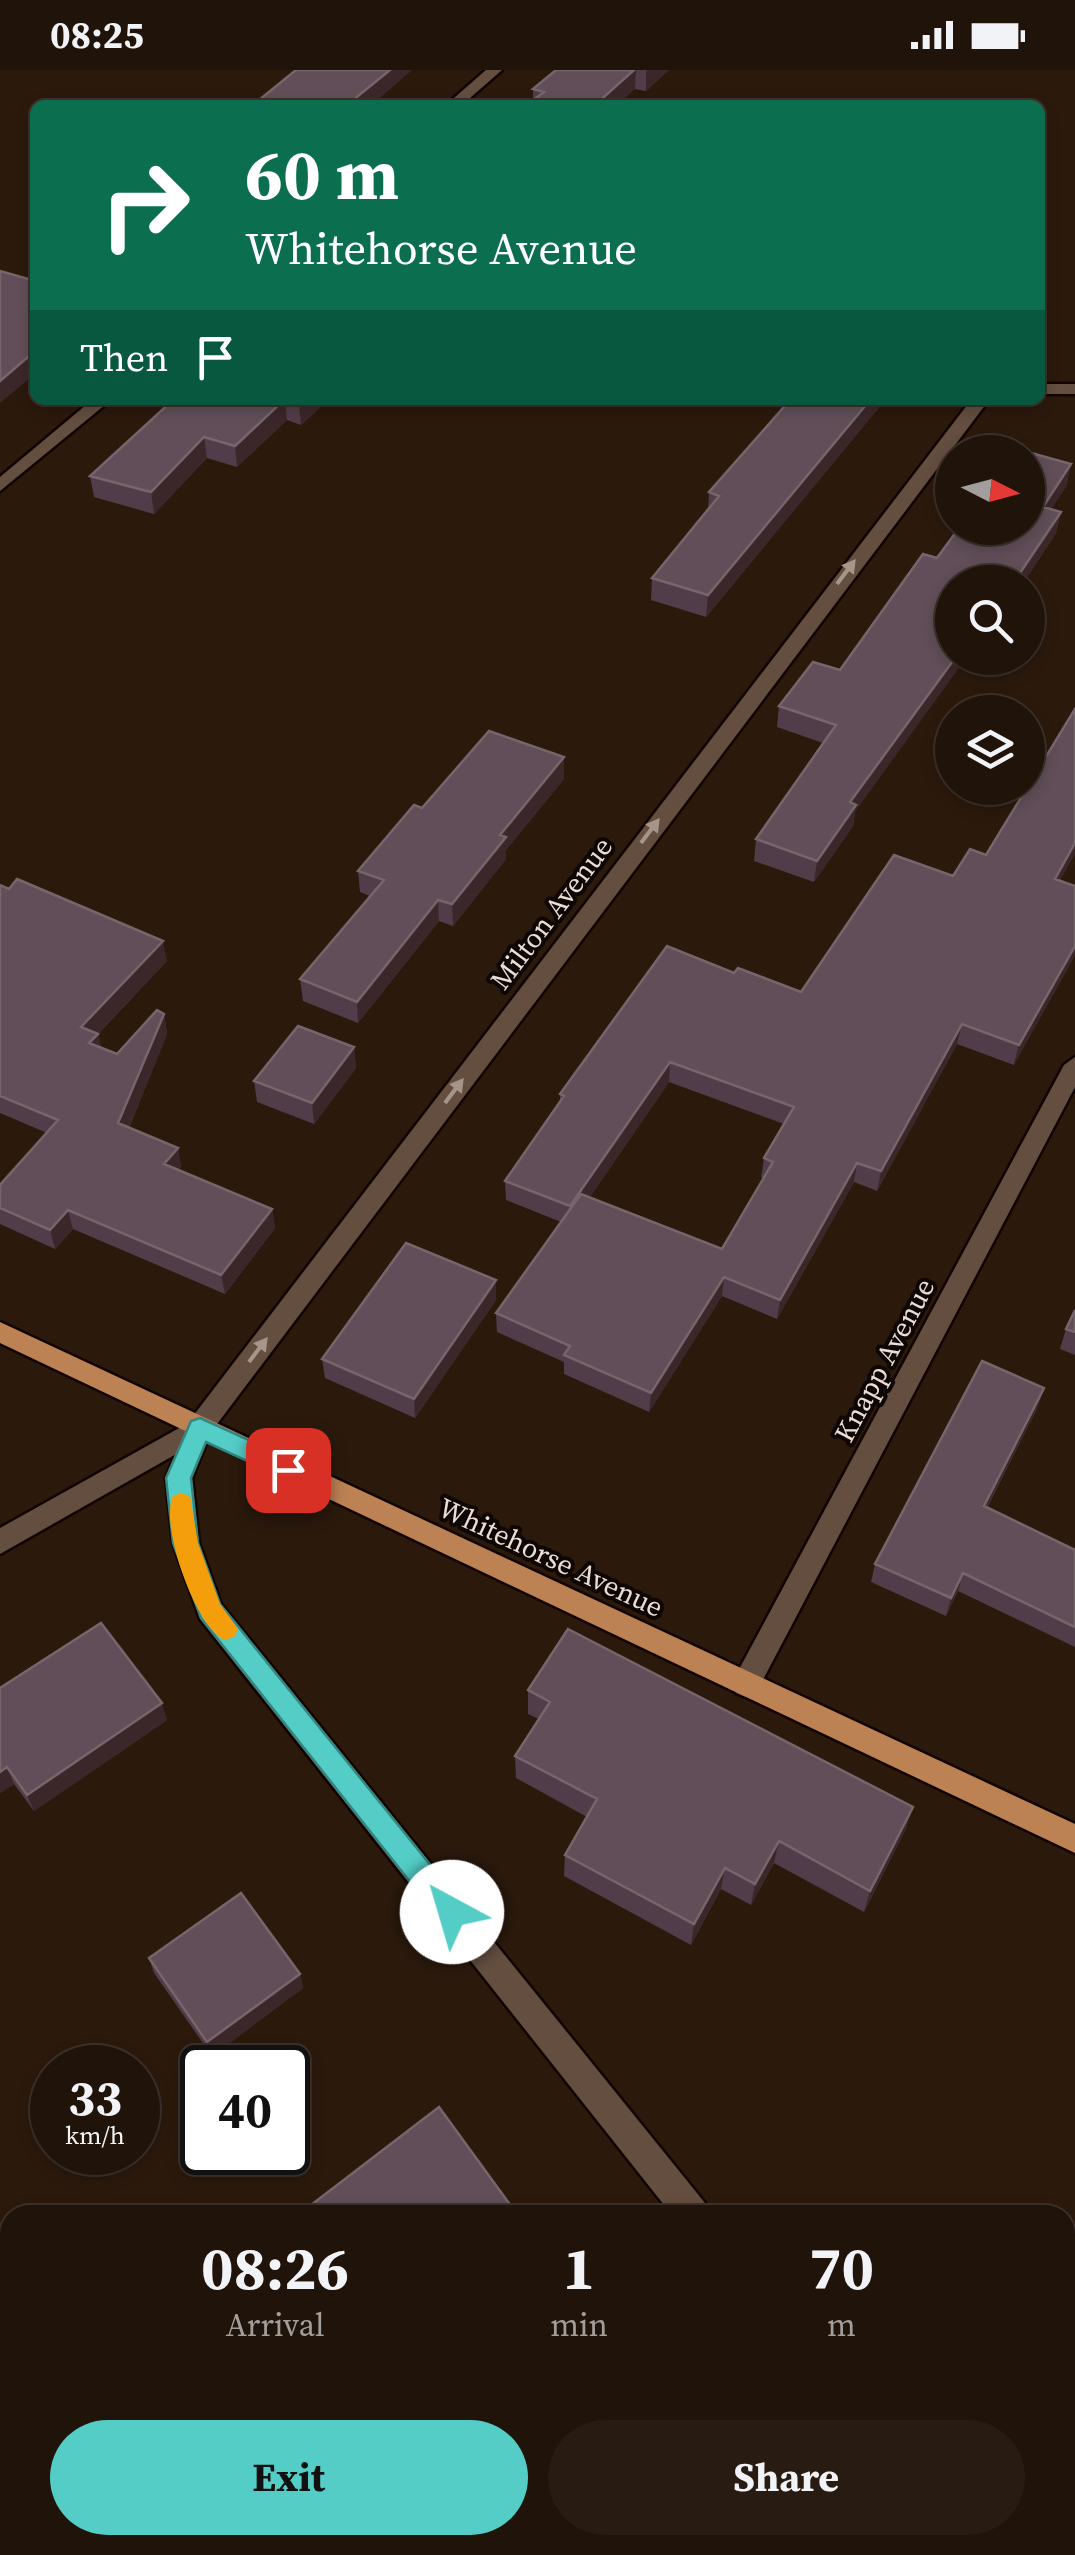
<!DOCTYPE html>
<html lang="en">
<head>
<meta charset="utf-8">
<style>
  body { margin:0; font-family:"Source Serif 4",serif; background:#281c12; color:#f1f3f6; height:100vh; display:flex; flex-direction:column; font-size:38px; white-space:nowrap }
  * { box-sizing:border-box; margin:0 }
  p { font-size:32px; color:#a29e9c }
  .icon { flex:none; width:55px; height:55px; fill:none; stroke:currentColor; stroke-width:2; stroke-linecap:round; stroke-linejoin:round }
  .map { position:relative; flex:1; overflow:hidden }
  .details { position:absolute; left:0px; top:2135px; width:1075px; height:350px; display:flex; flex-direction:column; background:#201309; border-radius:30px 30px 0 0; box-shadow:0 5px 15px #0003,0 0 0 2px #3d322a }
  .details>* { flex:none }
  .top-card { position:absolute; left:30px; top:30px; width:1015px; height:305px; border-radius:15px; box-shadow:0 5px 15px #0003,0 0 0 2px #3d322a; background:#0b6e4f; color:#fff; overflow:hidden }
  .needle { width:65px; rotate:96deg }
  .buttons { position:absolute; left:935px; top:365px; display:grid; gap:20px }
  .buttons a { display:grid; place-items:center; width:110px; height:110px; border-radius:50%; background:#201309; box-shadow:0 5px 15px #0003,0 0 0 2px #3d322a; font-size:50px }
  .speed { position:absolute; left:30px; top:1975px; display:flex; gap:20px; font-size:50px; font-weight:700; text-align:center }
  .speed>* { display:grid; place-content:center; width:130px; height:130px; border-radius:50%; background:#201309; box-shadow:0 5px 15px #0003,0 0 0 2px #3d322a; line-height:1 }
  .speed small { font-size:25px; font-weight:400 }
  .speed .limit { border:5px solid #111; border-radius:15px; background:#fff; color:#111 }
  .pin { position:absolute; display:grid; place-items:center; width:85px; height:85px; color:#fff; margin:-42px; border-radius:20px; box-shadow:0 5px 15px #0006 }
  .me { position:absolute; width:110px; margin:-55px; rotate:321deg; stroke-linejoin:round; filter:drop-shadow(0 0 8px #0008) }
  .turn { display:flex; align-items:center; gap:35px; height:210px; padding:0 50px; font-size:45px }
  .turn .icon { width:130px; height:130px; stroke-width:2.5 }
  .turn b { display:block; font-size:70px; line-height:85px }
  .then { display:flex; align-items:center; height:95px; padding:0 50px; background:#0003; gap:20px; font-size:38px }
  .eta { display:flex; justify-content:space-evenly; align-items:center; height:170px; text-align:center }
  .eta b { font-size:60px; font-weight:700; line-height:70px }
  .cta { display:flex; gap:20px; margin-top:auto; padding:20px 50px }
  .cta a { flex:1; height:115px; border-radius:60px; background:#54cdc7; color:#111; font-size:40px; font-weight:700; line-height:115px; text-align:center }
  .cta a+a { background:#281c12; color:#f1f3f6 }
  .status { display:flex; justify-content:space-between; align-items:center; height:70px; padding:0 50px; background:#201309; direction:ltr }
  .status svg { height:28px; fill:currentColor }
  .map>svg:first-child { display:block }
</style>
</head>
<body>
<div class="status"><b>08:25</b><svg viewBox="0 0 49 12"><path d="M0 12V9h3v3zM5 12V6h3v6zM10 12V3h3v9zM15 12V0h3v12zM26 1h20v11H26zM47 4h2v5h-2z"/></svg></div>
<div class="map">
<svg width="1075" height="2485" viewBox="0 0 1075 2485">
  <rect width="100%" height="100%" fill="#2b190c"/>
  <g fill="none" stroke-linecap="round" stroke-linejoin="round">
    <defs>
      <path id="service" d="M 199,1347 L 208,1350 L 212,1358 L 208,1366 L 0,1484 L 0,1458 Z"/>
      <path id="minor" d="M 486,0 L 502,0 L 462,35 L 446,35 Z
        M 1040,314 L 1075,314 L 1075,324 L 1040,324 Z
        M 92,330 L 111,330 L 0,421 L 0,407 Z
        M 971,330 L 989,330 L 208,1366 L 199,1369 L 190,1366 L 186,1358 L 190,1350 Z
        M 1075,987 L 1075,1017 L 756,1623 L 746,1627 L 736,1623 L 732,1614 L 736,1605 L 1064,995 Z"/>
      <path id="tertiary" d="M 199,1347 L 208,1350 L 212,1358 L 192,1408 L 199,1473 L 221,1534 L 705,2133 L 709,2145 L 672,2145 L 200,1549 L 173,1473 L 166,1408 L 190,1350 Z
        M 940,2475 L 980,2475 L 984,2485 L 944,2485 Z"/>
      <path id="primary" d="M 0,1252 L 1075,1754 L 1075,1783 L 0,1273 Z"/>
    </defs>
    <use href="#service" stroke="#120400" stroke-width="5"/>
    <use href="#minor" stroke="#120400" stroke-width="5"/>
    <use href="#tertiary" stroke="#120400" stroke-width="5"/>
    <use href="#primary" stroke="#120400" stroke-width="5"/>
    <use href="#service" fill="#634e40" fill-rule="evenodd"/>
    <use href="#minor" fill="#634e40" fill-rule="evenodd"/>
    <use href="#tertiary" fill="#634e40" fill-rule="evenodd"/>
    <use href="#primary" fill="#bc8253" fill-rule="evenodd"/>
  </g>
  <path fill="#513d49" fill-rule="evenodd" d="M 556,0 L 669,0 L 646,21 L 635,19 L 533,30 L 533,19 Z
    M 173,330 L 328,330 L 301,355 L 287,350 L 237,397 L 207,388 L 154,444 L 94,427 L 90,406 Z
    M 790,330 L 885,330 L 706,547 L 651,530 L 652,508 L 708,440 L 709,422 Z
    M 1067,415 L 1051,439 L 1061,442 L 1056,463 L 1024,512 L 952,512 L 855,742 L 853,756 L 814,812 L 754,791 L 756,769 L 823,673 L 777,657 L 779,636 L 840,600 L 937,488 Z
    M 564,687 L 564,709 L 506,780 L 506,789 L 453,856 L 439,851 L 358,953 L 303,931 L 300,909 L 370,826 L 360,822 L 358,801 L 422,738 Z
    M 953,806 L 1060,811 L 1014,995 L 957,974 L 877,1121 L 854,1112 L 777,1249 L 722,1226 L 649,1342 L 564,1304 L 564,1292 L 497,1262 L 496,1243 L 561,1152 L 506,1130 L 505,1111 L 560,1032 L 560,1024 L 734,903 L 801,922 ZM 669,1012 L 784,1054 L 764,1088 L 761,1108 L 763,1108 L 722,1179 L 590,1127 Z
    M 0,815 L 167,891 L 98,964 L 101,978 L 117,984 L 164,944 L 167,964 L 129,1058 L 178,1078 L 181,1097 L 179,1100 L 272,1139 L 275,1158 L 225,1224 L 73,1159 L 55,1179 L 0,1154 L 0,1115 L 47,1063 L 0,1043 Z
    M 354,977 L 356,998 L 314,1054 L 257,1032 L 254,1011 Z
    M 496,1210 L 496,1230 L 415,1348 L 325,1308 L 322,1289 Z
    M 1075,1240 L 1075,1285 L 1060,1279 L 1066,1259 Z
    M 1038,1337 L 987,1438 L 1075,1480 L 1075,1577 L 958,1521 L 946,1546 L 871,1512 L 875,1494 Z
    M 0,1618 L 167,1650 L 34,1741 L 14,1714 L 0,1723 Z
    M 528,1620 L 906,1759 L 864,1842 L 774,1793 L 751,1835 L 721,1819 L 691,1875 L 564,1806 L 565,1785 L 587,1747 L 516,1708 L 515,1686 L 539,1649 L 528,1644 Z
    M 149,1888 L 300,1904 L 303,1918 L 212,1986 L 154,1903 Z
    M 534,2475 L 653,2475 L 660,2485 L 540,2485 Z"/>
  <path fill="#3b272a" d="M 390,0 L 412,0 L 372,35 L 347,35 Z
    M 634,0 L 636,0 L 635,19 L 617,35 L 595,35 Z
    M 648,0 L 669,0 L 646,21 L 646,1 Z
    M 35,281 L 35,304 L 0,333 L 0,311 Z
    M 285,330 L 287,350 L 237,397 L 235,376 Z
    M 303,330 L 328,330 L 301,355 L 299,334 Z
    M 870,330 L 885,330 L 706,547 L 708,525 Z
    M 204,367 L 207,388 L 154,444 L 151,422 Z
    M 1071,394 L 1067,415 L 1039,458 L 1043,437 Z
    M 1061,442 L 1056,463 L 1024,512 L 1014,512 Z
    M 955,588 L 966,588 L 855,742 L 853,756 L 814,812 L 817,791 L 850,732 Z
    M 564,687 L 564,709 L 506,780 L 506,789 L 453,856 L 452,834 L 500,765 Z
    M 1075,773 L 1075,784 L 1050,829 L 1055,809 Z
    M 438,830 L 439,851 L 358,953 L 357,932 Z
    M 163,871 L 167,891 L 85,977 L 81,957 Z
    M 1075,876 L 1075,886 L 1014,995 L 1019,975 Z
    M 164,944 L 167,964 L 123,1072 L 118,1053 Z
    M 962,954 L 957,974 L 877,1121 L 881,1101 Z
    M 98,964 L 102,983 L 89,973 Z
    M 354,977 L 356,998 L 314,1054 L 312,1033 Z
    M 670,992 L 669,1012 L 570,1156 L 570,1136 Z
    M 178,1078 L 181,1097 L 168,1113 L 164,1094 Z
    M 857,1093 L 854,1112 L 777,1249 L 780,1230 Z
    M 272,1139 L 275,1158 L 225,1224 L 221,1205 Z
    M 68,1140 L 73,1159 L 55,1179 L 50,1160 Z
    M 724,1207 L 722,1226 L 649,1342 L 651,1323 Z
    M 496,1210 L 496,1230 L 415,1348 L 414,1329 Z
    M 1044,1318 L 1038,1337 L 978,1454 L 984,1436 Z
    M 963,1503 L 958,1521 L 946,1546 L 951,1528 Z
    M 162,1633 L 167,1650 L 34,1741 L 27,1725 Z
    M 7,1697 L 14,1714 L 0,1723 L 0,1702 Z
    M 913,1737 L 906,1759 L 864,1842 L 870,1821 Z
    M 779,1771 L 774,1793 L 751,1835 L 755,1814 Z
    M 725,1798 L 721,1819 L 691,1875 L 694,1854 Z
    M 300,1904 L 303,1918 L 212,1986 L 207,1972 Z"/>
  <path fill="#614e58" stroke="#76656b" stroke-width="2.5" d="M 296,0 L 390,0 L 347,35 L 253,35 Z
    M 556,0 L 634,0 L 595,35 L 527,35 L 544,22 L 533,19 Z
    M 0,201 L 28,209 L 35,204 L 35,281 L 0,311 Z
    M 173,330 L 284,330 L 235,376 L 204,367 L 151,422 L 90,406 Z
    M 790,330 L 870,330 L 708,525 L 652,508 L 719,426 L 709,422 Z
    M 1013,378 L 1071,394 L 1043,437 L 1061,442 L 1014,512 L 952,512 L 952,588 L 955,588 L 850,732 L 856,735 L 817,791 L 756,769 L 836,655 L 779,636 L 813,592 L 840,600 L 923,484 L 937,488 L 959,458 L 1028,458 L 1028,382 L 1010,382 Z
    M 1075,639 L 1075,773 L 1055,809 L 1075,816 L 1075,876 L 1019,975 L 962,954 L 881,1101 L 857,1093 L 780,1230 L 724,1207 L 651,1323 L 564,1285 L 570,1276 L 496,1243 L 581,1124 L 722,1179 L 773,1092 L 764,1088 L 794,1037 L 670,992 L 570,1136 L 505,1111 L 564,1026 L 560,1024 L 667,876 L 734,903 L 738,898 L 801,922 L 894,785 L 953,806 L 970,779 L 986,785 Z
    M 489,661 L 564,687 L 500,765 L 506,767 L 452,834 L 438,830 L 357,932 L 300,909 L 384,810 L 358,801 L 414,735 L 422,738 Z
    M 17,809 L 163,871 L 81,957 L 98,964 L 89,973 L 117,984 L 157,940 L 164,944 L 118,1053 L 178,1078 L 164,1094 L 272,1139 L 221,1205 L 68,1140 L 50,1160 L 0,1138 L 0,1115 L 58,1050 L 0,1026 L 0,815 L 9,819 Z
    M 298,956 L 354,977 L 312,1033 L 254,1011 Z
    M 406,1173 L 496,1210 L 414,1329 L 322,1289 Z
    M 1075,1240 L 1075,1262 L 1066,1259 Z
    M 982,1291 L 1044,1318 L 984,1436 L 1075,1480 L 1075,1557 L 963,1503 L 951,1528 L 875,1494 Z
    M 101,1553 L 162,1633 L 27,1725 L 7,1697 L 0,1702 L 0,1618 Z
    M 568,1559 L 913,1737 L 870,1821 L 779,1771 L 755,1814 L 725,1798 L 694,1854 L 565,1785 L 597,1729 L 515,1686 L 550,1632 L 528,1620 Z
    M 241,1823 L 300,1904 L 207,1972 L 149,1888 Z
    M 439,2037 L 516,2143 L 513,2145 L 298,2145 Z
    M 538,2475 L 653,2475 L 660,2485 L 545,2485 Z"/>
  <defs><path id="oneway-solid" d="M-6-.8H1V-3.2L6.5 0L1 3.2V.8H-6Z" transform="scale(2.5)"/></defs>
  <g fill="#a6968a">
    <use href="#oneway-solid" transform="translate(846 502) rotate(-53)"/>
    <use href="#oneway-solid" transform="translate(650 761) rotate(-53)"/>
    <use href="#oneway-solid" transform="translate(454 1021) rotate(-53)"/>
    <use href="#oneway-solid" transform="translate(258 1280) rotate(-53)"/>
  </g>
  <path fill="#54cdc7" stroke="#378581" stroke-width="2.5" d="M 200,1348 L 297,1392 L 300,1400 L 297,1407 L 288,1410 L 206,1372 L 191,1408 L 198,1473 L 220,1534 L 461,1833 L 465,1842 L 461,1852 L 452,1855 L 442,1852 L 201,1548 L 173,1473 L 166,1408 L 191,1351 Z"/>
  <path fill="#f59e0b" d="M 181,1423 L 190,1426 L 198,1473 L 220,1534 L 238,1559 L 234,1567 L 225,1570 C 196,1559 159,1454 173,1426 Z"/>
  <g text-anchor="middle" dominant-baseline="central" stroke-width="8" stroke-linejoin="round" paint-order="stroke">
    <g font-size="28" fill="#eaddd5" stroke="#0d0603">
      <text transform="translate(551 843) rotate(-53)">Milton Avenue</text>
      <text transform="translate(884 1290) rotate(-62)">Knapp Avenue</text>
      <text transform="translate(551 1487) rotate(25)">Whitehorse Avenue</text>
    </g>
  </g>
</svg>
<div class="buttons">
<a><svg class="needle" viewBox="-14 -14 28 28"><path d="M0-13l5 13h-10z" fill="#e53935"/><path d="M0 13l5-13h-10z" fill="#a29e9c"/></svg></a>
<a><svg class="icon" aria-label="search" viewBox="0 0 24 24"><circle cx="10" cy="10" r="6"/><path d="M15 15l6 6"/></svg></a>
<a><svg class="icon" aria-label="layers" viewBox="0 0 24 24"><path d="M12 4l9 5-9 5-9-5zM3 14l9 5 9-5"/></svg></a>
</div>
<div class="speed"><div>33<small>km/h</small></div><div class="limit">40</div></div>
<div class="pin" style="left:288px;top:1400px;background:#d93025"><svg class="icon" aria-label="arrive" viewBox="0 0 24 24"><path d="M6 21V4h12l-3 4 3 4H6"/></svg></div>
<svg class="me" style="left:452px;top:1842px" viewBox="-20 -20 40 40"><circle r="19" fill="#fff"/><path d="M0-13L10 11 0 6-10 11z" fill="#54cdc7"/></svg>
<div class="top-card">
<div class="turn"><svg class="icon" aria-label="right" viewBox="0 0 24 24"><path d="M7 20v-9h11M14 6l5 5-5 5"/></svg><div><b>60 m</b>Whitehorse Avenue</div></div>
<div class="then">Then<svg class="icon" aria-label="arrive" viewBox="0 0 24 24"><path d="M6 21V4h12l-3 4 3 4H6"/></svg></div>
</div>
<section class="details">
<div class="eta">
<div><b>08:26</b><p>Arrival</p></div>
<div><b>1</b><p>min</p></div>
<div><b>70</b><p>m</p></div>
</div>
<div class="cta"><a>Exit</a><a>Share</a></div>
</section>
</div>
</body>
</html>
